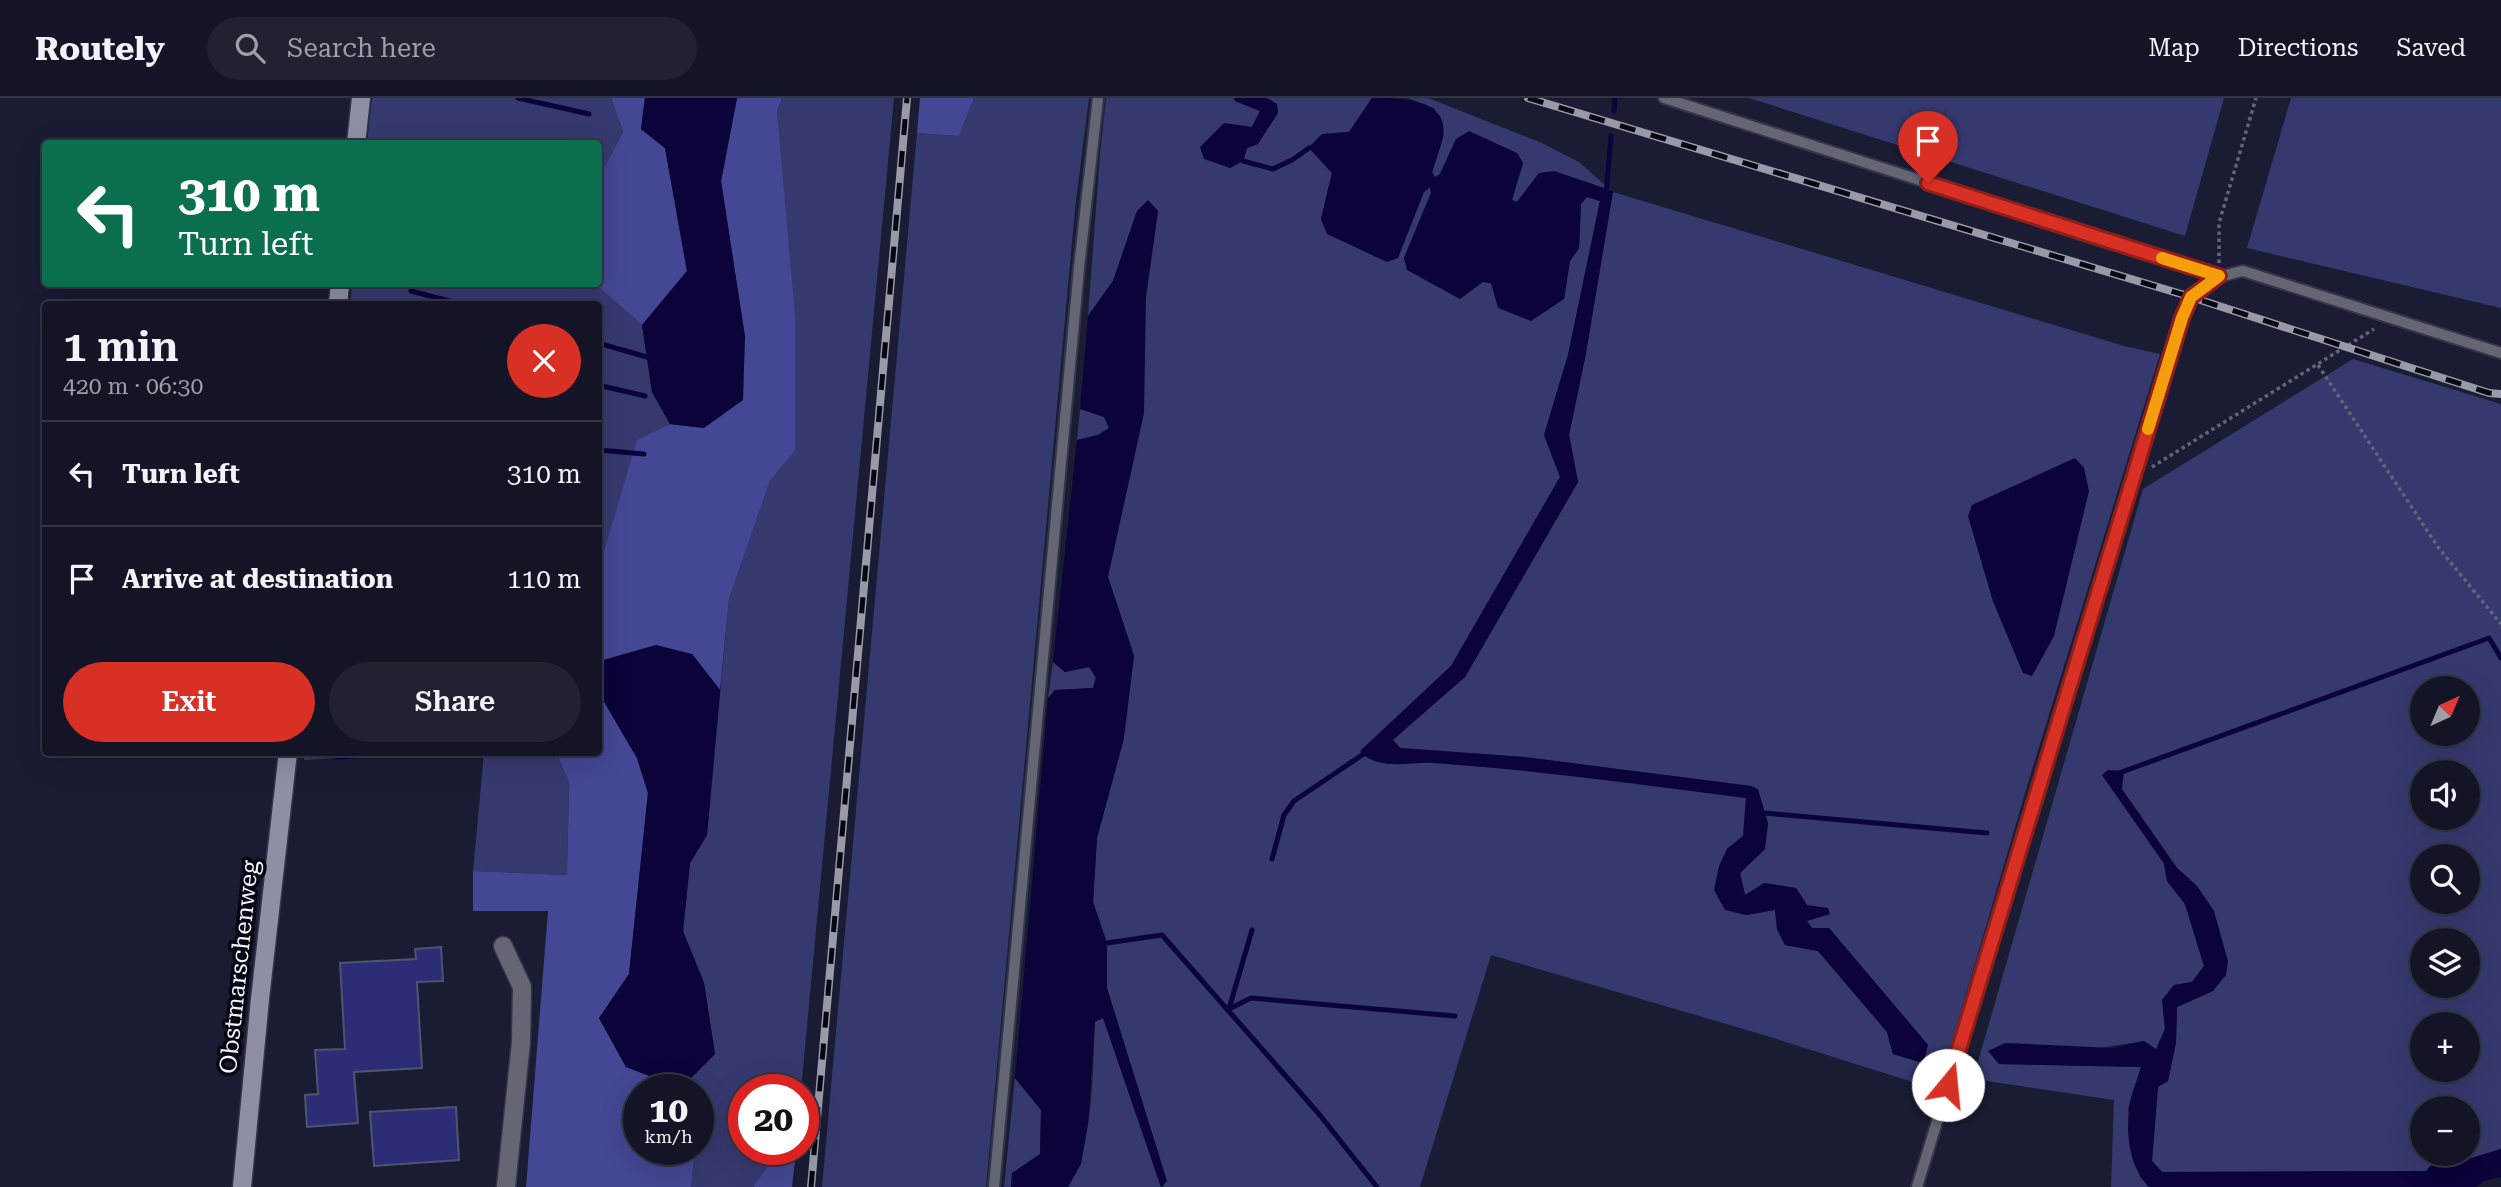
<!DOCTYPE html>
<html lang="en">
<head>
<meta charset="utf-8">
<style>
  body { margin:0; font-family:"Roboto Serif",serif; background:#202232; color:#f1f3f6; height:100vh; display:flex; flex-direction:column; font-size:26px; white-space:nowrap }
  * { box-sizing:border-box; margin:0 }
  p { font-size:23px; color:#9d9fa7 }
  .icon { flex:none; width:38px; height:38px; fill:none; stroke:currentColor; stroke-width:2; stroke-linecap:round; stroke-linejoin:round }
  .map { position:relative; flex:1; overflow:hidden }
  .details { position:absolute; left:42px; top:203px; width:560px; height:455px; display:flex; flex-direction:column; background:#131526; border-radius:7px; box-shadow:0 7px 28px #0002,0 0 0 2px #323443 }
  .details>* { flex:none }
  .hud { position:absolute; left:42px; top:42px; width:560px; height:147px; border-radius:7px; box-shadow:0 7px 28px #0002,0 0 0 2px #323443; background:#0b6e4f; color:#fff; overflow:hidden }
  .needle { width:46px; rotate:44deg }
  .tools { position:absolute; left:2410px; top:578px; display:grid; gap:14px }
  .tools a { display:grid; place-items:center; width:70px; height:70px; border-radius:50%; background:#131526; box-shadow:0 7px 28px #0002,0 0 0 2px #323443; font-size:35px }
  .speed { position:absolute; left:623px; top:976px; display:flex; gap:14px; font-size:35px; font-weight:700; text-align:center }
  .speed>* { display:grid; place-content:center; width:91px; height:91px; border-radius:50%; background:#131526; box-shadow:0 7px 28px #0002,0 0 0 2px #323443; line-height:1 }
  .speed small { font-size:18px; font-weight:400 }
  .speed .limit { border:10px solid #d22; background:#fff; color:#111 }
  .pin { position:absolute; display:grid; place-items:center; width:60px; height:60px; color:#fff; margin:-72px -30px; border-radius:50% 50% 50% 0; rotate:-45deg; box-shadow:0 0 7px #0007 }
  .pin .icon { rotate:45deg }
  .me { position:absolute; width:77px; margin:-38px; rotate:17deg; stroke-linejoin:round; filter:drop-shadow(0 0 5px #0008) }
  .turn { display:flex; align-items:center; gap:24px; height:147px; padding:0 21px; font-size:32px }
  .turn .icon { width:91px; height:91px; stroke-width:2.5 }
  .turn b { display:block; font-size:49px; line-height:60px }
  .round { display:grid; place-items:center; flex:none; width:74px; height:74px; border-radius:37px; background:#202232 }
  .head { display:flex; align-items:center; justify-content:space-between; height:119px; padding:0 21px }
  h1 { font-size:42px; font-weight:600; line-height:52px }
  .action { display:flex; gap:14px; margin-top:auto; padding:14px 21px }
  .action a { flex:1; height:80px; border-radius:42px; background:#d93025; color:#fff; font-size:28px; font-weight:600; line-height:80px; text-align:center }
  .action a+a { background:#202232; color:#f1f3f6 }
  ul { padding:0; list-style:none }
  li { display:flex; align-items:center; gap:21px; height:105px; padding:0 21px; border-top:2px solid #323443 }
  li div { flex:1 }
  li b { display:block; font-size:26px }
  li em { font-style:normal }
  header { display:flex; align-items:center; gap:42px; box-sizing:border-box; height:98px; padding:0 35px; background:#131526; border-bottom:2px solid #323443 }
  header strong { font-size:33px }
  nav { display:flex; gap:38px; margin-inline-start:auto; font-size:24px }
  .search { width:490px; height:63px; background:#202232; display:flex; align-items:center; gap:18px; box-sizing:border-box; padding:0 24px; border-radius:38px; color:#9d9fa7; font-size:26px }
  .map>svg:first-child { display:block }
</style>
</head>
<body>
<header>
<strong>Routely</strong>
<div class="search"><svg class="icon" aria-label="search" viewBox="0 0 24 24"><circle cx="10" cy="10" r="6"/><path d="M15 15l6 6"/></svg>Search here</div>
<nav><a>Map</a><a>Directions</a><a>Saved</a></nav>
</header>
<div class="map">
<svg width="2501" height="1089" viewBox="0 0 2501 1089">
  <rect width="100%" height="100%" fill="#191c33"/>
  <path fill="#36396e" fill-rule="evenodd" d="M 372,0 L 611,0 L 623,34 L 599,79 L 598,46 L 367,46 Z
    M 782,0 L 894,0 L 801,992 L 744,992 L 744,1052 L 796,1052 L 795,1063 L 767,1069 L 753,1089 L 691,1089 L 695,1052 L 698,1052 L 698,992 L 682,992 L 681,990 L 715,956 L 704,885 L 683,833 L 690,765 L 707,737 L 729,501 L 770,383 L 795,353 L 777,13 Z
    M 974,0 L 1089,0 L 1075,111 L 986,1089 L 822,1089 L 917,35 L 959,38 Z
    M 1106,0 L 1234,0 L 1235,3 L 1260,13 L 1230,70 L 1243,63 L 1273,71 L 1292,62 L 1309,50 L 1332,75 L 1321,121 L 1424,94 L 1430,89 L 1431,95 L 1404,160 L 1483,184 L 1564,201 L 1570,163 L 1579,150 L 1581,106 L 1587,99 L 1600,103 L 1568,257 L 1544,337 L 1560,379 L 1451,568 L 1361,653 L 1388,666 L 1419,664 L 1525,672 L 1746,700 L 1743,738 L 1727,751 L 1746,817 L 1775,812 L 1777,831 L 1785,847 L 1818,853 L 1887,934 L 1893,956 L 1923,965 L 1928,947 L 1829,830 L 1812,830 L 1806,823 L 1807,807 L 1796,790 L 1765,785 L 1745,798 L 1740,775 L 1765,751 L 1768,726 L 1758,691 L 1751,688 L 1524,659 L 1400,650 L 1392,641 L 1465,579 L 1578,384 L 1569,337 L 1586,255 L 1613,94 L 1539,76 L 1517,104 L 1512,102 L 1523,65 L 1456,41 L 1440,76 L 1435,79 L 1432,75 L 1444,36 L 1434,10 L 1408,0 L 1428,0 L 1542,45 L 1579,64 L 1613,94 L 2124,248 L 2160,256 L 2028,685 L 1938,992 L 1764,937 L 1491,857 L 1420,1089 L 1163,1089 L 1166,1083 L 1107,890 L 1107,845 L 1093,804 L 1097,740 L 1123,644 L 1134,558 L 1108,479 L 1158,113 L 1148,103 L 1137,113 L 1113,183 L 1088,218 L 1100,56 ZM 1968,418 L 2023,575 L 1993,503 Z
    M 1267,0 L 1372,0 L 1349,34 L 1322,36 C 1312,47 1286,69 1271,69 C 1263,69 1252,64 1244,61 L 1247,50 L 1277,6 Z
    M 1749,0 L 2224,0 L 2185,138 Z
    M 2291,0 L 2501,0 L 2501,210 L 2247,150 Z
    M 352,186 L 595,186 L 642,227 L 652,294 L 670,326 L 637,343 L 599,469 L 598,206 L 350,206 Z
    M 2353,261 L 2501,306 L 2501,1051 L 2452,1066 L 2432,1066 L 2427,1073 L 2162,1074 L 2152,1063 L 2158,989 L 2168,983 L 2176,944 L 2177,909 L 2213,893 L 2197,788 L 2177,770 L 2121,691 L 2124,673 L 2102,677 L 2164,766 L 2167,783 L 2185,806 L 2204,868 L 2192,884 L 2174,887 L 2162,902 L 2165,931 L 2156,952 L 2144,943 L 1999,966 L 2141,969 L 2128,1011 L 2140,1079 L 2149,1089 L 2111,1089 L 2114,1002 L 1973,981 L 2143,391 ZM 2422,590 L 2468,590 L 2468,635 L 2422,635 ZM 2422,674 L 2468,674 L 2468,719 L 2422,719 ZM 2422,758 L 2468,758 L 2468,803 L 2422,803 ZM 2422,842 L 2468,842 L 2468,887 L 2422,887 ZM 2422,926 L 2468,926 L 2468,971 L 2422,971 ZM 2422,1010 L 2468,1010 L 2468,1055 L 2422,1055 Z
    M 1080,311 L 1104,319 L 1109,330 L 1098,337 L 1077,342 Z
    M 1053,564 L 1065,574 L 1089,569 L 1096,579 L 1093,590 L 1055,592 L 1048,600 Z
    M 305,655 L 305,654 L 410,655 L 304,662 Z
    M 484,655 L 556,655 L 569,684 L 567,777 L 473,773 Z
    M 1103,920 L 1161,1089 L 1068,1089 C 1095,1039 1092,978 1095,923 Z
    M 1015,980 L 1041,1012 L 1040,1057 L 1012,1075 L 1011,1089 L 1004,1089 Z"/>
  <path fill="#444793" d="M 611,0 L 645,0 L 641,31 L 665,50 L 687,173 L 642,227 L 595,186 L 598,186 L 599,79 L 623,34 Z
    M 737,0 L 782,0 L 777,13 L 795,218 L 795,353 L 770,383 L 729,501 L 720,592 L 692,556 L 603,562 L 599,575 L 599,469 L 637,342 L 670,326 L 704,330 L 745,239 L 721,83 Z
    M 920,0 L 974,0 L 959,38 L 917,35 Z
    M 599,595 L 637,660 L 648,695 L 629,876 L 599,920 L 626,969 L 681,990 L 682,992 L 639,992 L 639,1052 L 695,1052 L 691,1089 L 526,1089 L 548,813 L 473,813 L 473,773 L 567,777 L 569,684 L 556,655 L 598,654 Z
    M 795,1063 L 792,1089 L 753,1089 L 767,1069 Z"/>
  <path fill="#0b0339" d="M 645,0 L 737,0 L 721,83 L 745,239 L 743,302 L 704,330 L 670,326 L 652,294 L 642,227 L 687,173 L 665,50 L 641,31 Z
    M 1234,0 L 1267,0 L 1277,6 L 1278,15 L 1258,46 L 1247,50 L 1243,63 L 1230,70 L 1204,61 L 1200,49 L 1224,25 L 1252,29 L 1260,13 L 1235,3 Z
    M 1372,0 C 1398,0 1449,0 1443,37 C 1441,50 1435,63 1432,74 L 1435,79 L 1440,76 L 1456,41 L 1469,33 L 1517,55 L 1523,65 L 1512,102 L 1517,104 L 1539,75 L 1554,73 L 1613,93 L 1586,255 L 1569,337 L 1578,384 L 1465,579 L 1393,642 L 1400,650 L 1524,659 L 1751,688 L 1758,692 L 1768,725 L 1765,751 L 1740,775 L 1745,797 L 1764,785 L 1796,790 L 1807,807 L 1828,810 L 1830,816 L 1807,823 L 1812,830 L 1829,830 L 1928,947 L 1923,965 L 1893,956 L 1887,934 L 1818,853 L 1785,847 L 1777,831 L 1775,812 L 1746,817 L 1725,812 L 1714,792 L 1719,768 L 1727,751 L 1743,738 L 1746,700 C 1643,686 1540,673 1436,665 C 1411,663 1378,674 1360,653 L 1451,568 L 1560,379 L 1544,337 L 1568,257 L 1600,103 L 1587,99 L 1581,106 L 1579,150 L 1570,163 L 1564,201 L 1531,223 L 1498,210 L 1491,185 L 1483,184 L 1460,201 L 1407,172 L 1404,160 L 1431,95 L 1430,89 L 1424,94 L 1398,160 L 1387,164 L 1327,136 L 1321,121 L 1332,75 L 1309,50 L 1322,36 L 1349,34 Z
    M 1148,102 L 1158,113 L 1146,196 L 1144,315 L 1108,479 L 1134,558 L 1124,640 L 1097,740 L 1093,804 L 1107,845 L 1107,890 L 1167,1083 L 1161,1089 L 1103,920 L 1095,924 L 1088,1026 L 1081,1066 L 1068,1089 L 1011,1089 L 1012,1075 L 1040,1056 L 1041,1012 L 1015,980 L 1048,600 L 1055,592 L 1093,590 L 1096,580 L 1089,569 L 1065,574 L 1053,564 L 1077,342 L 1098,337 L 1109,330 L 1104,319 L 1080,311 L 1088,218 L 1113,183 L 1137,113 Z
    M 2075,360 L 2084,370 L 2089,393 L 2054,538 L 2032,578 L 2023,575 L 1993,503 L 1968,418 L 1972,407 Z
    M 656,547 L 692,556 L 720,592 L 707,737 L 690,765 L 683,833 L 704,885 L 715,956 L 681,990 L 626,969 L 599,920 L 629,876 L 648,695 L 637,660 L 599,595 L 599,575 L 603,562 Z
    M 2108,672 L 2124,673 L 2122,691 L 2177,770 L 2197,788 L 2214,813 L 2228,863 L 2226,877 L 2213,893 L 2177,909 L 2176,944 L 2168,983 L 2158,989 L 2152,1063 L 2162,1074 L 2426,1073 L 2432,1066 L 2452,1066 L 2501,1051 L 2501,1079 L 2484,1083 L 2476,1089 L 2149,1089 C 2130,1069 2126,1040 2129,1012 C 2130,998 2137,983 2141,969 L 1999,966 L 1988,953 L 2005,945 L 2113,950 L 2144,943 L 2156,951 L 2165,931 L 2162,902 L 2174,887 L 2192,884 L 2204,868 L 2185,806 L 2167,783 L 2164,765 L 2102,677 Z"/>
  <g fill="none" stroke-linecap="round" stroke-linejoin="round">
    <path stroke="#0b0339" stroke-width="5" d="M 518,0 L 589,16
      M 1614,13 L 1615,0
      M 1243,63 L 1273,71 L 1292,62 L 1309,50
      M 1606,97 L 1611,38
      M 411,193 L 461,206
      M 598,245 L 647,259
      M 598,287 L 645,298
      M 598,352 L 644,356
      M 338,659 L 410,654
      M 2119,675 L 2489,540 L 2501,560
      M 1764,715 L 1987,735
      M 1272,761 L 1284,717 L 1294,703 L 1368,653
      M 1252,832 L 1229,911 L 1251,900 L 1455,918
      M 1107,845 L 1162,837 L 1319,1016 L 1377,1089"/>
  </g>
  <path fill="#2d2c76" stroke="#4f536e" stroke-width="2" d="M 441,849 L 443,883 L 417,884 L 422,970 L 354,974 L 358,1025 L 307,1029 L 305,997 L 318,996 L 315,952 L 345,951 L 340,865 L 416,861 L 415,851 Z
    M 456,1009 L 459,1062 L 374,1068 L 370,1014 Z"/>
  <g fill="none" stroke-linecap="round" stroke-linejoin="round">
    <defs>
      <path id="lane" d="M 1664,0 L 2219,178
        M 994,1089 L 1079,170 L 1098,0
        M 1917,1089 L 2182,220 C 2196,187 2209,180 2243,173 L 2501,255"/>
      <path id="street" d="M 503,848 L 522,889 L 521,944 L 506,1089"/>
      <path id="secondary" d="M 356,46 L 361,0
        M 338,206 L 340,186
        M 242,1089 L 260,901 L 288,654"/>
    </defs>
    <use href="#lane" stroke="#33364b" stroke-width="14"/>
    <use href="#street" stroke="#33364b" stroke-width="21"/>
    <use href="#secondary" stroke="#33364b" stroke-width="21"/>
    <path stroke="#626577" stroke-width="3.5" stroke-dasharray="3.5 3.5" stroke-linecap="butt" d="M 2219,165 L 2219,125 L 2256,0
      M 2318,267 L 2438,449 L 2501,526
      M 2152,369 L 2374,231"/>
    <use href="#lane" stroke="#646773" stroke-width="10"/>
    <use href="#street" stroke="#646773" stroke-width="18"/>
    <use href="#secondary" stroke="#8d90a5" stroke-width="18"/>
    <defs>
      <path id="rail" d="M 1528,0 L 2191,199 L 2489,295 L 2501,296
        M 811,1089 L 907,0"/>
    </defs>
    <use href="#rail" stroke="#979aa9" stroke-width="8"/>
    <use href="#rail" stroke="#060711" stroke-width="5" stroke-dasharray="16" stroke-linecap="butt"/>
  </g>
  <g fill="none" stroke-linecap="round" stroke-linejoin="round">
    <defs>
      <path id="route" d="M 1928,85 L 2219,178 L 2191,199 L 2182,220 L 1948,987"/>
    </defs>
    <use href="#route" stroke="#8d1f18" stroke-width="18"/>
    <use href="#route" stroke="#d93025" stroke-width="12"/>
    <path stroke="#f59e0b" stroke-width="12" d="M 2148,331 L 2182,220 L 2191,199 L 2219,178 L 2162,160"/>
  </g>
  <g text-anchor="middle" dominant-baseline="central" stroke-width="7" stroke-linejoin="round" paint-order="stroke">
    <g font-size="24" fill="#f2f4fe" stroke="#060711">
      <text transform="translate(239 869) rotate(-84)">Obstmarschenweg</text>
    </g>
  </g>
</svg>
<div class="tools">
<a><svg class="needle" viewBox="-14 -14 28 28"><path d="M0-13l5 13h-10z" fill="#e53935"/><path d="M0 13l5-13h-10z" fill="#9d9fa7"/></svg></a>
<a><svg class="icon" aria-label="sound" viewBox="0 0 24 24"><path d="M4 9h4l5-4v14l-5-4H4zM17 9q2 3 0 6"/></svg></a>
<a><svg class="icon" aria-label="search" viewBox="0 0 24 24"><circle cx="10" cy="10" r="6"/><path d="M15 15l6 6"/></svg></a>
<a><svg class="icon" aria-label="layers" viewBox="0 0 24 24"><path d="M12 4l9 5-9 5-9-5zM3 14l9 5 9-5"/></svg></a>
<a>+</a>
<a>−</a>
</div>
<div class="speed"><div>10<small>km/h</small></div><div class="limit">20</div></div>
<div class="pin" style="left:1928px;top:85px;background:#d93025"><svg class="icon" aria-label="arrive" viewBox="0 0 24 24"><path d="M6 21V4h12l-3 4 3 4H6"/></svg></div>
<svg class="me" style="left:1948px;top:987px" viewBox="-20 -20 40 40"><circle r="19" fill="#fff"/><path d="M0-13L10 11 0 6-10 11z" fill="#d93025"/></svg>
<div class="hud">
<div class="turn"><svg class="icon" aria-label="left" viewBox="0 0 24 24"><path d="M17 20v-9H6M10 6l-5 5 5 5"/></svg><div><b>310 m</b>Turn left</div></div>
</div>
<section class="details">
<div class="head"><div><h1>1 min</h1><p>420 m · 06:30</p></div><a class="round" style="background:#d93025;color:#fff"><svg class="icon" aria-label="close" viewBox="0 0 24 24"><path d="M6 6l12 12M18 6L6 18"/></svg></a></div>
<ul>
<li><svg class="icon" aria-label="left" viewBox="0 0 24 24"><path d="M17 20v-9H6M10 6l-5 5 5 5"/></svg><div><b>Turn left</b></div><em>310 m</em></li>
<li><svg class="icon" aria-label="arrive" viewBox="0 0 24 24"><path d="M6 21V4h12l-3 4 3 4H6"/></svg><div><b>Arrive at destination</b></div><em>110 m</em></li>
</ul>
<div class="action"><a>Exit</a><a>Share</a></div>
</section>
</div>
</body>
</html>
